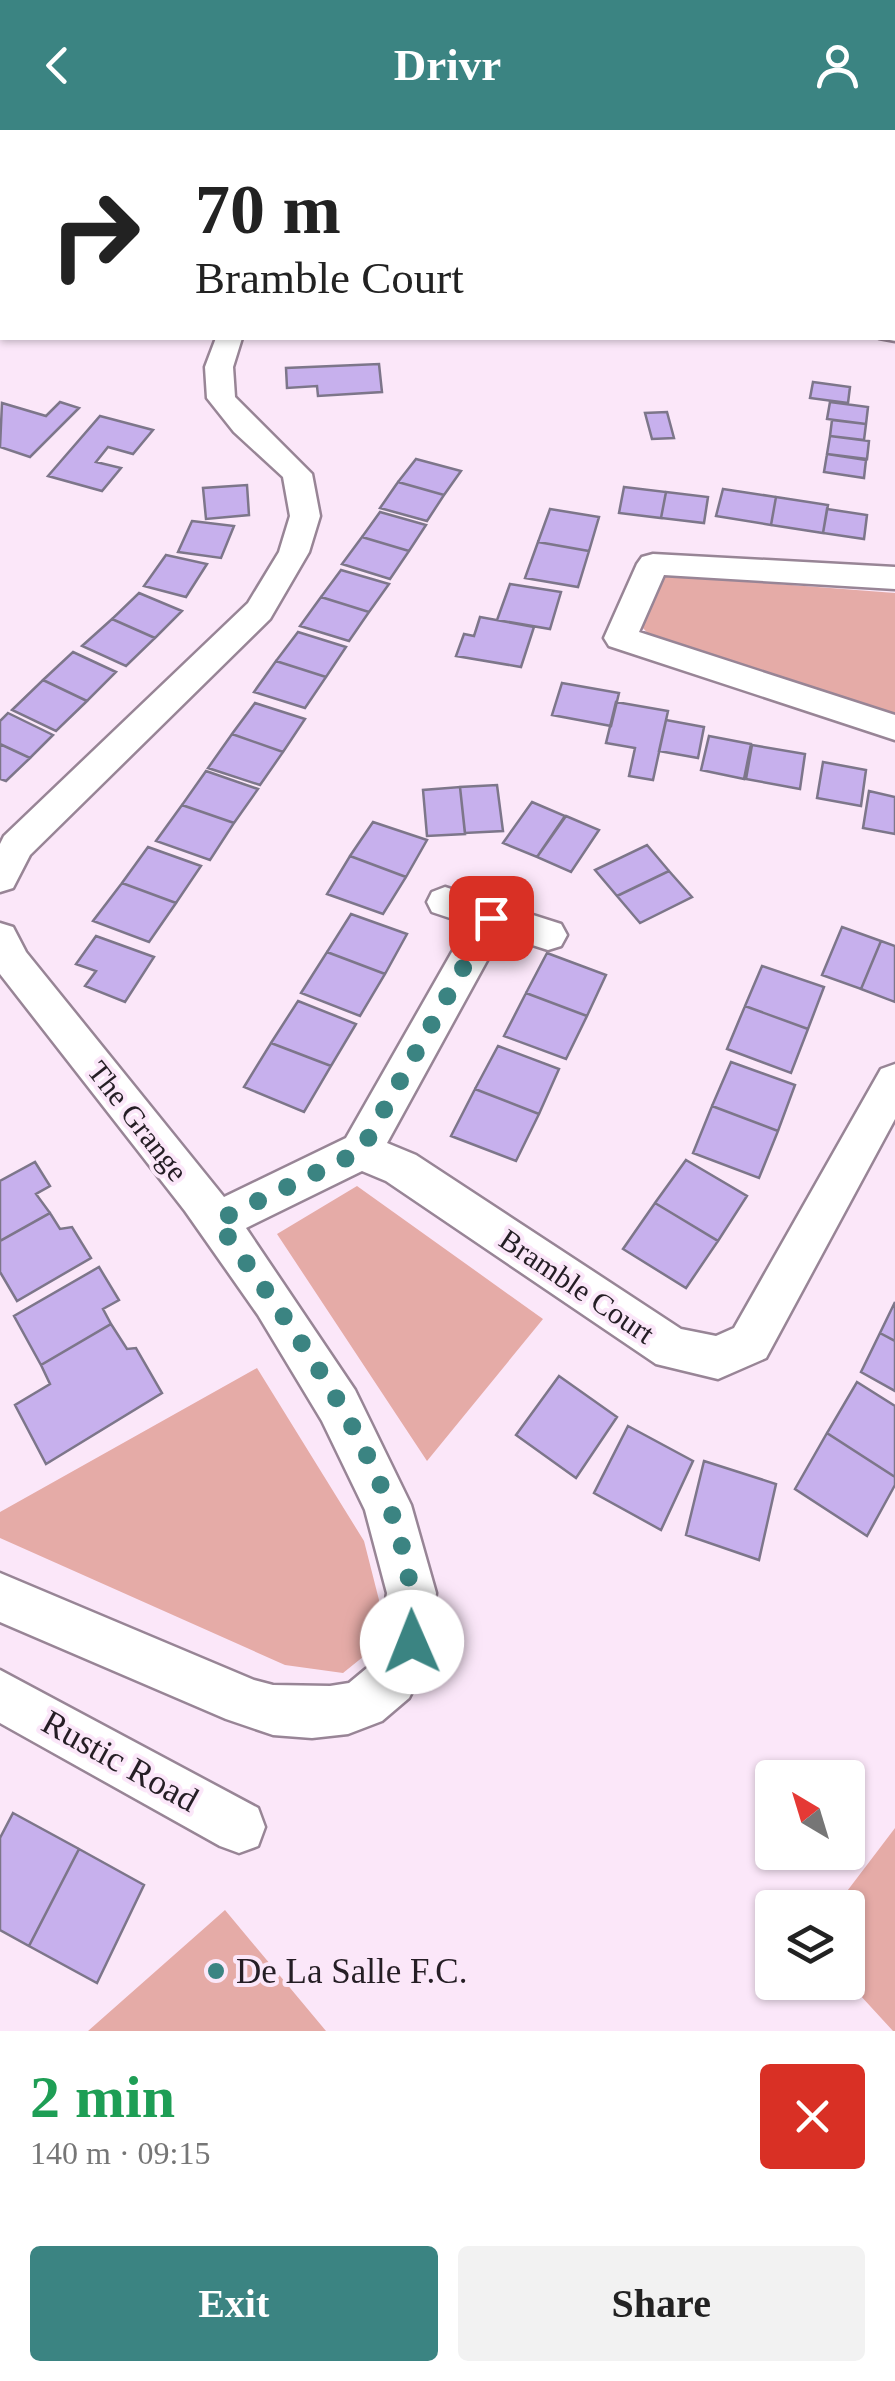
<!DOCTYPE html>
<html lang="en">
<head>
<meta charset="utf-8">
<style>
  body { margin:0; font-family:Georgia,serif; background:#f2f2f2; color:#222; height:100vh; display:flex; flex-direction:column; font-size:38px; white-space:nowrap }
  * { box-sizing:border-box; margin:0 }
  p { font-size:32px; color:#767676 }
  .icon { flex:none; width:55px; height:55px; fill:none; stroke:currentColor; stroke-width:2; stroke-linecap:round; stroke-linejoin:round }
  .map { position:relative; height:1901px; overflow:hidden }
  .panel { display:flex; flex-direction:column; background:#fff; flex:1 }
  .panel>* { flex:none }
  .banner { position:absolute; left:0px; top:0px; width:895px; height:210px; box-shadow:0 2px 8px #0004; background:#fff; color:#222; overflow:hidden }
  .needle { width:65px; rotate:322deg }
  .tools { position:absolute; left:755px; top:1630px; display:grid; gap:20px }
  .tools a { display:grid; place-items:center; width:110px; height:110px; border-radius:10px; background:#fff; box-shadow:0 2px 8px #0004; font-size:50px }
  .pin { position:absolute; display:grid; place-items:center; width:85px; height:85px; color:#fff; margin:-42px; border-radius:20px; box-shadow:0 5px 15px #0006 }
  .me { position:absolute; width:110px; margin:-55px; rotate:359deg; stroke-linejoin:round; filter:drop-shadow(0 0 8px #0008) }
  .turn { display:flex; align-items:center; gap:35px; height:210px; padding:0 30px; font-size:45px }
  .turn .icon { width:130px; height:130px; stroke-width:2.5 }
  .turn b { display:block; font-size:70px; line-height:85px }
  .round { display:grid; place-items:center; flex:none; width:105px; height:105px; border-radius:10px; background:#f2f2f2 }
  .head { display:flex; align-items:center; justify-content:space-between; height:170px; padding:0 30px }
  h1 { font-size:60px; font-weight:700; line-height:75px; color:#1e9e55 }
  .primary-button { display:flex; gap:20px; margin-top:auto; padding:20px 30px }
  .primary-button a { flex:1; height:115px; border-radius:10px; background:#3b8482; color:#fff; font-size:40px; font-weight:700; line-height:115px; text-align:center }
  .primary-button a+a { background:#f2f2f2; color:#222 }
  header { display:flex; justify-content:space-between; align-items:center; height:130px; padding:0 30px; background:#3b8482; color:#fff; font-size:45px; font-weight:700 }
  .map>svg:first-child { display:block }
</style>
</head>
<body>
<header><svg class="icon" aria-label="back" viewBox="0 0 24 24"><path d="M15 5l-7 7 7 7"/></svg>Drivr<svg class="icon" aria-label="person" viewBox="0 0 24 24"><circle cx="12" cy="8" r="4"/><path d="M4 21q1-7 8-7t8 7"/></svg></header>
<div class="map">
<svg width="895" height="1901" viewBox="0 0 895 1901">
  <rect width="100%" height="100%" fill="#fbe7f9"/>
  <path fill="#e5aba7" d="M 663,445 L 895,463 L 895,586 L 656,512 L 641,496 Z
    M 357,1056 L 543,1189 L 427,1331 L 277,1104 Z
    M 257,1238 L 364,1411 L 379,1470 L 374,1518 L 343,1543 L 285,1535 L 0,1408 L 0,1382 Z
    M 895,1698 L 895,1901 L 893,1901 L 848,1852 L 848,1778 L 835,1777 Z
    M 225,1780 L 326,1901 L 88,1901 Z"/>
  <path fill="#c7b0ed" stroke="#7d768a" stroke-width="2.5" d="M 379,234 L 382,262 L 318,266 L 317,256 L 287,258 L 286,238 Z
    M 813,252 L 850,257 L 848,273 L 810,268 Z
    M 60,272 L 79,278 L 30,327 L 0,317 L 2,273 L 46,286 Z
    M 830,272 L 868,277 L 866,294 L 827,289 Z
    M 667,282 L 674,308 L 652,309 L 645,283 Z
    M 100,286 L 153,300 L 133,324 L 108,317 L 96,332 L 121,338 L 102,361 L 48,346 Z
    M 832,290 L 866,294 L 864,310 L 830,306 Z
    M 830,306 L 869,311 L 867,329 L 827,324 Z
    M 827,324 L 866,330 L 864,348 L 824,342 Z
    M 416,329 L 461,341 L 444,365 L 398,352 Z
    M 398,352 L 444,365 L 427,391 L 380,378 Z
    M 247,355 L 249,385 L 206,389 L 203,358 Z
    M 624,357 L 666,362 L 661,388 L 619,383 Z
    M 723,359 L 776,367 L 771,395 L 716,386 Z
    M 666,362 L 708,367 L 704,393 L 661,388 Z
    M 776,367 L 828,375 L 823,403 L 771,395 Z
    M 550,379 L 599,387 L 589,421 L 538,412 Z
    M 827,379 L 867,385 L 864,409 L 823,403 Z
    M 380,382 L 426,395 L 409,421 L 362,407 Z
    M 192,391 L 234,396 L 221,428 L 178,422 Z
    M 362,407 L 409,421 L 390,449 L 342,434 Z
    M 538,412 L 589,421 L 578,457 L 525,448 Z
    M 166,425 L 207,434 L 186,467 L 144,456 Z
    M 341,440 L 389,454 L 369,482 L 321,467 Z
    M 510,454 L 561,462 L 550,499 L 497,490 Z
    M 139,463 L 182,481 L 155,508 L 112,489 Z
    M 321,467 L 369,482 L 349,511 L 300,496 Z
    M 480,487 L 534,497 L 521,537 L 456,526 L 464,504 L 474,506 Z
    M 112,489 L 155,508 L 126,536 L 82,516 Z
    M 298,502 L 346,517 L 326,547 L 276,531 Z
    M 73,522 L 116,542 L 87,571 L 43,550 Z
    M 276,531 L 326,547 L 305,578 L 254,562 Z
    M 43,550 L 87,571 L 56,601 L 12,580 Z
    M 562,553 L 619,563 L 611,596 L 552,585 Z
    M 616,572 L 668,581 L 653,650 L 629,646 L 635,618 L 606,613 Z
    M 255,573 L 305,589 L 283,622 L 232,604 Z
    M 8,583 L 53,605 L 30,628 L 0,614 L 0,591 Z
    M 666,590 L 704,597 L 698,628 L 659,621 Z
    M 232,604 L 283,622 L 260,655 L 208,638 Z
    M 709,606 L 751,614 L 744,649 L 701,640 Z
    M 0,614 L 30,628 L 6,651 L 0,649 Z
    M 752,615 L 805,624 L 800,659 L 746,649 Z
    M 823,632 L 866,640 L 861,676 L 817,668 Z
    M 206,641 L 258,659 L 234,693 L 182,675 Z
    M 497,655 L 503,701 L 465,703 L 460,657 Z
    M 460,657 L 465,704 L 427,706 L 423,660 Z
    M 869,661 L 895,667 L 895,704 L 863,698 Z
    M 532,672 L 565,686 L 537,727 L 503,713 Z
    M 182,675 L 234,693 L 210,730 L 156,711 Z
    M 566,686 L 599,700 L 571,742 L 537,727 Z
    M 373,692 L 427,710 L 406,747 L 350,726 Z
    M 647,715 L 669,741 L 617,766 L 595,740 Z
    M 148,717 L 201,736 L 176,773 L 122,753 Z
    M 350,726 L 406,747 L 383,784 L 327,764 Z
    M 669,741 L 692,767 L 640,793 L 617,766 Z
    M 122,753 L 176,773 L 149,812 L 93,791 Z
    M 351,784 L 407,804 L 385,844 L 327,822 Z
    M 842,797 L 881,811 L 861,859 L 822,845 Z
    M 96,806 L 154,827 L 125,872 L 85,856 L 96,841 L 76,834 Z
    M 881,811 L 895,816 L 895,872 L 861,859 Z
    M 327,822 L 385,844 L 360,886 L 301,863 Z
    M 547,823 L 606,845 L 587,886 L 526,863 Z
    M 762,836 L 824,857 L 808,899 L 745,876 Z
    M 526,863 L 587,886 L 566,929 L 504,906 Z
    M 298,871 L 356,894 L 331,936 L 271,913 Z
    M 745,876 L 808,899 L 791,943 L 727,919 Z
    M 271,913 L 331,936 L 304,982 L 244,957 Z
    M 498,916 L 559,939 L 539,984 L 475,959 Z
    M 731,932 L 795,955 L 778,1001 L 712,976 Z
    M 475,959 L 539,984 L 516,1031 L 451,1006 Z
    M 712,976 L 778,1001 L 759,1048 L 693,1023 Z
    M 686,1030 L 747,1066 L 718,1111 L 655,1073 Z
    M 35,1032 L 50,1056 L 36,1064 L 50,1083 L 0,1111 L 0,1051 Z
    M 655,1073 L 718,1111 L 686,1158 L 623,1119 Z
    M 50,1083 L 60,1099 L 72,1097 L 91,1128 L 17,1171 L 0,1142 L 0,1111 Z
    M 99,1137 L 119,1170 L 103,1179 L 111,1194 L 41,1235 L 14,1186 Z
    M 895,1172 L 895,1211 L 880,1203 Z
    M 111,1194 L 127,1219 L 136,1218 L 162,1263 L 46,1334 L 15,1275 L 50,1254 L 41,1235 Z
    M 880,1203 L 895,1211 L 895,1261 L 861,1242 Z
    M 559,1246 L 617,1287 L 576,1348 L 516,1305 Z
    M 857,1252 L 895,1276 L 895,1347 L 827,1303 Z
    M 628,1296 L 693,1331 L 661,1400 L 594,1363 Z
    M 827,1303 L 895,1347 L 895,1355 L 867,1406 L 795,1359 Z
    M 704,1331 L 776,1354 L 759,1430 L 686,1405 Z
    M 13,1683 L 79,1719 L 29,1816 L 0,1800 L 0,1708 Z
    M 79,1719 L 144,1755 L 97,1853 L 29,1816 Z"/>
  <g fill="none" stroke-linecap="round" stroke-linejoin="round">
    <defs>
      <path id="street" d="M 118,0 L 146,0 L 148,2 L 120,2 Z
        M 0,45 L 2,45 L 2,60 L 0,60 Z
        M 892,76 L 895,76 L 895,92 L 892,92 Z
        M 216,208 L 242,208 L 233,237 L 235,267 L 312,344 L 320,386 L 309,422 L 270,489 L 30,725 L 13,758 L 0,762 L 0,714 L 4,706 L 248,473 L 279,422 L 290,386 L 283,347 L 234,302 L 207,268 L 205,237 Z
        M 653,424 L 895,437 L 895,459 L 664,445 L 639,502 L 895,585 L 895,610 L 609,516 L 604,508 L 637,434 L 642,427 Z
        M 445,757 L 561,794 L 567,805 L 561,816 L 548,820 L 501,805 L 387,1013 L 416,1025 L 681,1199 L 716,1206 L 734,1198 L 881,939 L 895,934 L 895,989 L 766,1228 L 718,1249 L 656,1234 L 386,1051 L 362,1041 L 246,1098 L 355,1260 L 411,1375 L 436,1463 L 427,1532 L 409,1568 L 382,1591 L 348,1604 L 312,1608 L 273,1605 L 226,1589 L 0,1492 L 0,1443 L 254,1550 L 273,1555 L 330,1556 L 349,1553 L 373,1533 L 378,1524 L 387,1463 L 365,1380 L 322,1291 L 258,1185 L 185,1081 L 0,844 L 0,793 L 13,797 L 26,822 L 224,1067 L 346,1008 L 468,794 L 432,782 L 427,772 L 432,762 Z
        M 0,1540 L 258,1678 L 265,1697 L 258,1716 L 239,1723 L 220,1716 L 0,1593 Z"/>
      <path id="secondary" d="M 0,156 L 2,156 L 2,178 L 0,178 Z
        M 892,189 L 895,211 L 879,208 L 892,208 Z"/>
    </defs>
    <use href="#street" stroke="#988596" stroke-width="5"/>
    <use href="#secondary" stroke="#988596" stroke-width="5"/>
    <use href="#street" fill="#fff" fill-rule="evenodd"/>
    <use href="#secondary" fill="#fff" fill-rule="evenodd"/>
  </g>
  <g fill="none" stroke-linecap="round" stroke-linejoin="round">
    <path stroke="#3b8482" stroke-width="18" stroke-dasharray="0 32.4" d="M 412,1512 C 423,1365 297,1207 217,1091 L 361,1021 L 491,788"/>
  </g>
  <circle fill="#3b8482" stroke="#fbe7f9" stroke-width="4" cx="216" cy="1841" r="10"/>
  <g text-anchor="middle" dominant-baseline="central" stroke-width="8" stroke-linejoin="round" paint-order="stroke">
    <g font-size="30" fill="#251e25" stroke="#fbe7f9">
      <text transform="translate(138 991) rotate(52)">The Grange</text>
      <text transform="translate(577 1156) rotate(34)">Bramble Court</text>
    </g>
    <g font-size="35" fill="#251e25" stroke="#fbe7f9">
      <text transform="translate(120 1631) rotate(29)">Rustic Road</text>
    </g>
    <g font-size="35" fill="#251e25" stroke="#fbe7f9" text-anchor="start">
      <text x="236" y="1841">De La Salle F.C.</text>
    </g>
  </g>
</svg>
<div class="tools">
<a><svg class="needle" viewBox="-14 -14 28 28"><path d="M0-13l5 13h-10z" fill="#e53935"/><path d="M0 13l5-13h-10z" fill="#767676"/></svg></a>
<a><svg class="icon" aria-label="layers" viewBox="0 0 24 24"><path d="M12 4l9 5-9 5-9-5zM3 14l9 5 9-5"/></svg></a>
</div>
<div class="pin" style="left:491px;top:788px;background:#d93025"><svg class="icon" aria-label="arrive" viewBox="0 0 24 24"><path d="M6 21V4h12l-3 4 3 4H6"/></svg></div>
<svg class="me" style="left:412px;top:1512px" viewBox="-20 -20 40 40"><circle r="19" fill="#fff"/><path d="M0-13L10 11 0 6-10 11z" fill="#3b8482"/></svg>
<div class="banner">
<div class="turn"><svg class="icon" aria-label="right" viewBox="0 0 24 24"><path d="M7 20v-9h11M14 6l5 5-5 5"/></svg><div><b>70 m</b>Bramble Court</div></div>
</div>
</div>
<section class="panel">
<div class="head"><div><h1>2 min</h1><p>140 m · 09:15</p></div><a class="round" style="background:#d93025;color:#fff"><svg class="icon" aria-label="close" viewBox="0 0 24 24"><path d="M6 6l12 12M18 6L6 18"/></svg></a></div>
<div class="primary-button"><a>Exit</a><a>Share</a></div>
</section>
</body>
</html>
